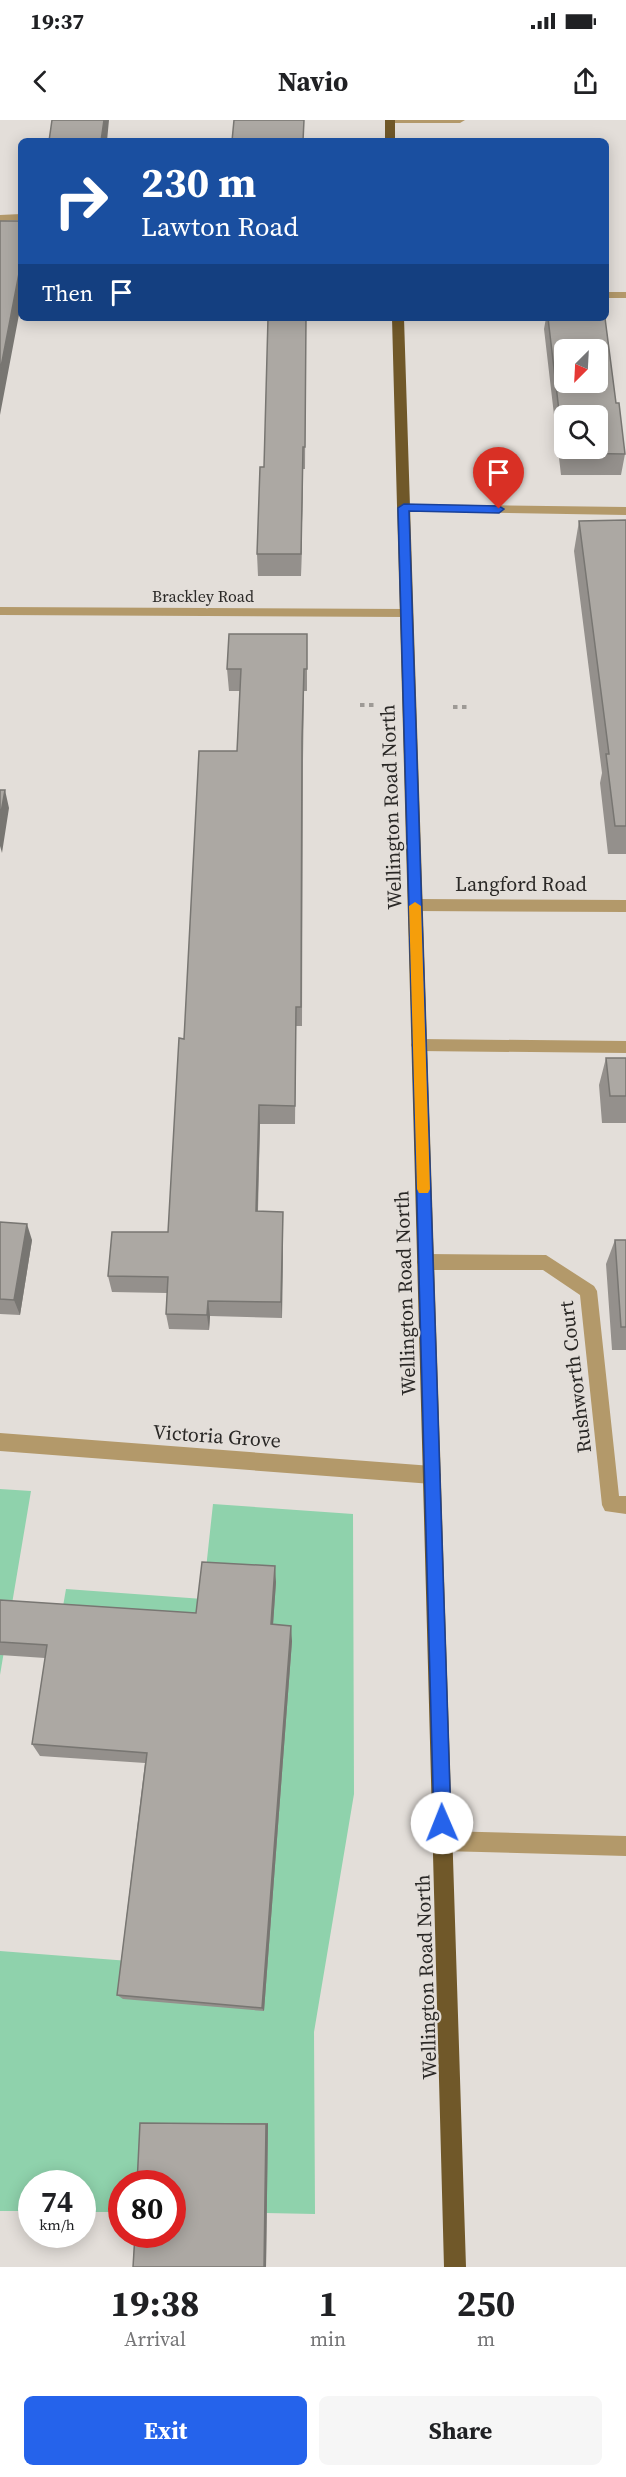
<!DOCTYPE html>
<html lang="en">
<head>
<meta charset="utf-8">
<style>
  body { margin:0; font-family:"Source Serif 4",serif; background:#f6f6f6; color:#202124; height:100vh; display:flex; flex-direction:column; font-size:22px; white-space:nowrap }
  * { box-sizing:border-box; margin:0 }
  p { font-size:20px; color:#757577 }
  .icon { flex:none; width:33px; height:33px; fill:none; stroke:currentColor; stroke-width:2; stroke-linecap:round; stroke-linejoin:round }
  .map { position:relative; height:2147px; overflow:hidden }
  .details { display:flex; flex-direction:column; background:#fff; flex:1 }
  .details>* { flex:none }
  .top-card { position:absolute; left:18px; top:18px; width:591px; height:183px; border-radius:9px; box-shadow:0 3px 15px #0003; background:#1a4fa0; color:#fff; overflow:hidden }
  .needle { width:39px; rotate:204deg }
  .buttons { position:absolute; left:554px; top:219px; display:grid; gap:12px }
  .buttons a { display:grid; place-items:center; width:54px; height:54px; border-radius:9px; background:#fff; box-shadow:0 3px 15px #0003; font-size:30px }
  .speed { position:absolute; left:18px; top:2050px; display:flex; gap:12px; font-size:30px; font-weight:700; text-align:center }
  .speed>* { display:grid; place-content:center; width:78px; height:78px; border-radius:50%; background:#fff; box-shadow:0 3px 15px #0003; line-height:1 }
  .speed small { font-size:15px; font-weight:400 }
  .speed .limit { border:9px solid #d22; background:#fff; color:#111 }
  .pin { position:absolute; display:grid; place-items:center; width:51px; height:51px; color:#fff; margin:-62px -26px; border-radius:50% 50% 50% 0; rotate:-45deg; box-shadow:0 0 6px #0007 }
  .pin .icon { rotate:45deg }
  .me { position:absolute; width:66px; margin:-33px; rotate:359deg; stroke-linejoin:round; filter:drop-shadow(0 0 4px #0008) }
  .turn { display:flex; align-items:center; gap:21px; height:126px; padding:0 24px; font-size:27px }
  .turn .icon { width:78px; height:78px; stroke-width:2.5 }
  .turn b { display:block; font-size:42px; line-height:51px }
  .then { display:flex; align-items:center; height:57px; padding:0 24px; background:#0003; gap:12px; font-size:22px }
  .eta { display:flex; justify-content:space-evenly; align-items:center; height:102px; text-align:center }
  .eta b { font-size:36px; font-weight:700; line-height:42px }
  .cta { display:flex; gap:12px; margin-top:auto; padding:12px 24px }
  .cta a { flex:1; height:69px; border-radius:9px; background:#2563eb; color:#fff; font-size:24px; font-weight:700; line-height:69px; text-align:center }
  .cta a+a { background:#f6f6f6; color:#202124 }
  .status { display:flex; justify-content:space-between; align-items:center; height:42px; padding:0 30px; background:#fff; direction:ltr }
  .status svg { height:16px; fill:currentColor }
  header { display:flex; justify-content:space-between; align-items:center; height:78px; padding:0 24px; background:#fff; font-size:27px; font-weight:700 }
  .map>svg:first-child { display:block }
</style>
</head>
<body>
<div class="status"><b>19:37</b><svg viewBox="0 0 49 12"><path d="M0 12V9h3v3zM5 12V6h3v6zM10 12V3h3v9zM15 12V0h3v12zM26 1h20v11H26zM47 4h2v5h-2z"/></svg></div>
<header><svg class="icon" aria-label="back" viewBox="0 0 24 24"><path d="M15 5l-7 7 7 7"/></svg>Navio<svg class="icon" aria-label="share" viewBox="0 0 24 24"><path d="M12 15V3M7 8l5-5 5 5M5 13v7h14v-7"/></svg></header>
<div class="map">
<svg width="626" height="2147" viewBox="0 0 626 2147">
  <rect width="100%" height="100%" fill="#e3ded9"/>
  <path fill="#8fd2ac" d="M 0,1369 L 31,1371 L 0,1555 Z
    M 213,1384 L 353,1394 L 354,1674 L 314,1912 L 315,2094 L 266,2093 L 267,2003 L 146,2003 L 143,2064 L 122,2064 L 121,2092 L 83,2092 L 82,2064 L 32,2064 L 31,2091 L 0,2091 L 0,1831 L 129,1841 L 205,1458 Z
    M 66,1469 L 203,1479 L 200,1508 L 61,1498 Z"/>
  <g fill="none" stroke-linecap="round" stroke-linejoin="round">
    <path stroke="#9e9a96" stroke-width="4" stroke-dasharray="4.5 4.5" stroke-linecap="butt" d="M 360,585 L 374,585
      M 453,587 L 469,587"/>
    <path fill="#b3996a" fill-rule="evenodd" d="M 419,919 L 626,921 L 626,933 L 419,931 L 413,930 L 411,925 L 413,920 Z
      M 443,1711 L 626,1716 L 626,1736 L 443,1731 L 436,1728 L 433,1721 L 436,1714 Z"/>
    <path fill="#b3996a" fill-rule="evenodd" d="M 386,0 L 465,0 L 460,3 L 391,3 Z
      M 21,94 L 21,100 L 0,101 L 0,95 Z
      M 606,172 L 626,172 L 626,178 L 606,178 Z
      M 404,384 L 626,387 L 626,395 L 400,391 L 398,388 L 400,385 Z
      M 0,487 L 407,489 L 413,493 L 407,497 L 0,495 Z
      M 415,779 L 626,780 L 626,792 L 415,791 L 410,789 L 408,785 L 410,781 Z
      M 425,1134 L 546,1135 L 594,1166 L 597,1171 L 619,1376 L 626,1376 L 626,1394 L 605,1391 L 602,1385 L 580,1175 L 543,1150 L 425,1150 L 419,1147 L 417,1142 L 419,1137 Z
      M 0,1313 L 432,1346 L 438,1349 L 441,1355 L 438,1361 L 432,1364 L 0,1331 Z"/>
    <path fill="#705829" fill-rule="evenodd" d="M 385,0 L 395,0 L 395,21 L 385,21 Z
      M 392,198 L 404,198 L 466,2147 L 444,2147 Z"/>
  </g>
  <path fill="#94908c" d="M 306,198 L 305,349 L 303,349 L 301,456 L 258,456 L 257,434 L 264,347 Z
    M 546,198 L 605,198 L 616,283 L 625,334 L 621,355 L 561,355 L 544,209 Z
    M 626,400 L 626,734 L 608,734 L 600,663 L 602,653 L 574,431 L 579,401 Z
    M 307,514 L 307,571 L 304,571 L 303,640 L 302,906 L 296,906 L 295,1004 L 260,1004 L 258,1091 L 283,1092 L 283,1109 L 282,1198 L 210,1196 L 209,1210 L 169,1209 L 166,1194 L 167,1173 L 112,1172 L 108,1156 L 168,1112 L 237,631 L 240,571 L 229,571 L 227,549 Z
    M 606,938 L 626,938 L 626,1003 L 602,1003 L 599,965 Z
    M 0,1102 L 32,1120 L 20,1195 L 0,1194 Z
    M 615,1120 L 626,1120 L 626,1230 L 612,1230 L 606,1144 Z
    M 276,1462 L 273,1504 L 292,1521 L 264,1891 L 123,1879 L 117,1875 L 145,1643 L 40,1636 L 32,1624 L 45,1538 L 0,1535 L 0,1480 L 196,1493 Z
    M 140,2003 L 268,2003 L 266,2147 L 133,2147 Z"/>
  <path fill="#787672" d="M 104,0 L 109,0 L 107,21 L 101,21 Z
    M 21,143 L 21,184 L 0,295 L 0,252 Z
    M 303,327 L 303,349 L 301,456 L 301,434 Z
    M 5,670 L 9,688 L 2,733 L 0,726 L 0,698 Z
    M 259,985 L 260,1004 L 257,1108 L 256,1091 Z
    M 283,1092 L 283,1109 L 282,1198 L 281,1182 Z
    M 27,1104 L 32,1120 L 20,1195 L 14,1180 Z
    M 208,1181 L 210,1196 L 209,1210 L 207,1195 Z
    M 275,1446 L 276,1462 L 272,1519 L 271,1504 Z
    M 291,1506 L 292,1521 L 264,1891 L 262,1888 Z
    M 268,2003 L 266,2147 L 264,2147 L 266,2004 Z"/>
  <path fill="#aca8a3" stroke="#787672" stroke-width="1.5" fill-rule="evenodd" d="M 52,0 L 104,0 L 101,21 L 49,21 Z
    M 234,0 L 304,0 L 303,21 L 232,21 Z
    M 0,101 L 21,101 L 21,143 L 0,252 Z
    M 268,198 L 306,198 L 305,327 L 303,327 L 301,434 L 257,434 L 260,347 L 264,347 Z
    M 548,198 L 605,198 L 616,283 L 619,283 L 625,334 L 564,333 ZM 564,230 L 597,230 L 597,262 L 564,262 ZM 564,296 L 597,296 L 597,328 L 564,328 Z
    M 626,400 L 626,706 L 615,706 L 606,634 L 609,634 L 579,401 Z
    M 229,514 L 307,514 L 307,549 L 304,549 L 302,619 L 301,887 L 296,887 L 295,986 L 259,985 L 256,1091 L 283,1092 L 281,1182 L 208,1181 L 207,1195 L 166,1194 L 168,1157 L 108,1156 L 112,1112 L 168,1112 L 179,918 L 184,919 L 199,631 L 237,631 L 241,549 L 227,549 Z
    M 0,670 L 5,670 L 0,698 Z
    M 606,938 L 626,938 L 626,976 L 610,976 Z
    M 0,1102 L 27,1104 L 14,1180 L 0,1179 Z
    M 615,1120 L 626,1120 L 626,1207 L 621,1207 Z
    M 202,1442 L 275,1446 L 271,1504 L 291,1506 L 262,1888 L 117,1875 L 147,1633 L 32,1624 L 47,1525 L 0,1522 L 0,1480 L 196,1493 Z
    M 140,2003 L 266,2004 L 264,2147 L 133,2147 L 135,2115 L 172,2115 L 172,2064 L 137,2064 Z"/>
  <path fill="#2563eb" stroke="#184099" stroke-width="1.5" d="M 404,384 L 499,386 L 504,389 L 499,393 L 409,391 L 451,1703 L 448,1709 L 442,1712 L 436,1709 L 434,1703 L 398,388 Z"/>
  <path fill="#f59e0b" d="M 415,782 L 421,786 L 430,1069 L 428,1073 L 419,1073 L 417,1069 L 409,786 Z"/>
  <g text-anchor="middle" dominant-baseline="central" stroke-width="4.5" stroke-linejoin="round" paint-order="stroke">
    <g font-size="16" fill="#2a2826" stroke="#e3ded9">
      <text x="203" y="476">Brackley Road</text>
    </g>
    <g font-size="20" fill="#2a2826" stroke="#e3ded9">
      <text transform="translate(391 687) rotate(-92)">Wellington Road North</text>
      <text x="521" y="764">Langford Road</text>
      <text transform="translate(405 1173) rotate(-92)">Wellington Road North</text>
      <text transform="translate(575 1257) rotate(-97)">Rushworth Court</text>
      <text transform="translate(217 1316) rotate(4)">Victoria Grove</text>
      <text transform="translate(426 1857) rotate(-92)">Wellington Road North</text>
    </g>
  </g>
</svg>
<div class="buttons">
<a><svg class="needle" viewBox="-14 -14 28 28"><path d="M0-13l5 13h-10z" fill="#e53935"/><path d="M0 13l5-13h-10z" fill="#757577"/></svg></a>
<a><svg class="icon" aria-label="search" viewBox="0 0 24 24"><circle cx="10" cy="10" r="6"/><path d="M15 15l6 6"/></svg></a>
</div>
<div class="speed"><div>74<small>km/h</small></div><div class="limit">80</div></div>
<div class="pin" style="left:499px;top:389px;background:#d93025"><svg class="icon" aria-label="arrive" viewBox="0 0 24 24"><path d="M6 21V4h12l-3 4 3 4H6"/></svg></div>
<svg class="me" style="left:442px;top:1703px" viewBox="-20 -20 40 40"><circle r="19" fill="#fff"/><path d="M0-13L10 11 0 6-10 11z" fill="#2563eb"/></svg>
<div class="top-card">
<div class="turn"><svg class="icon" aria-label="right" viewBox="0 0 24 24"><path d="M7 20v-9h11M14 6l5 5-5 5"/></svg><div><b>230 m</b>Lawton Road</div></div>
<div class="then">Then<svg class="icon" aria-label="arrive" viewBox="0 0 24 24"><path d="M6 21V4h12l-3 4 3 4H6"/></svg></div>
</div>
</div>
<section class="details">
<div class="eta">
<div><b>19:38</b><p>Arrival</p></div>
<div><b>1</b><p>min</p></div>
<div><b>250</b><p>m</p></div>
</div>
<div class="cta"><a>Exit</a><a>Share</a></div>
</section>
</body>
</html>
